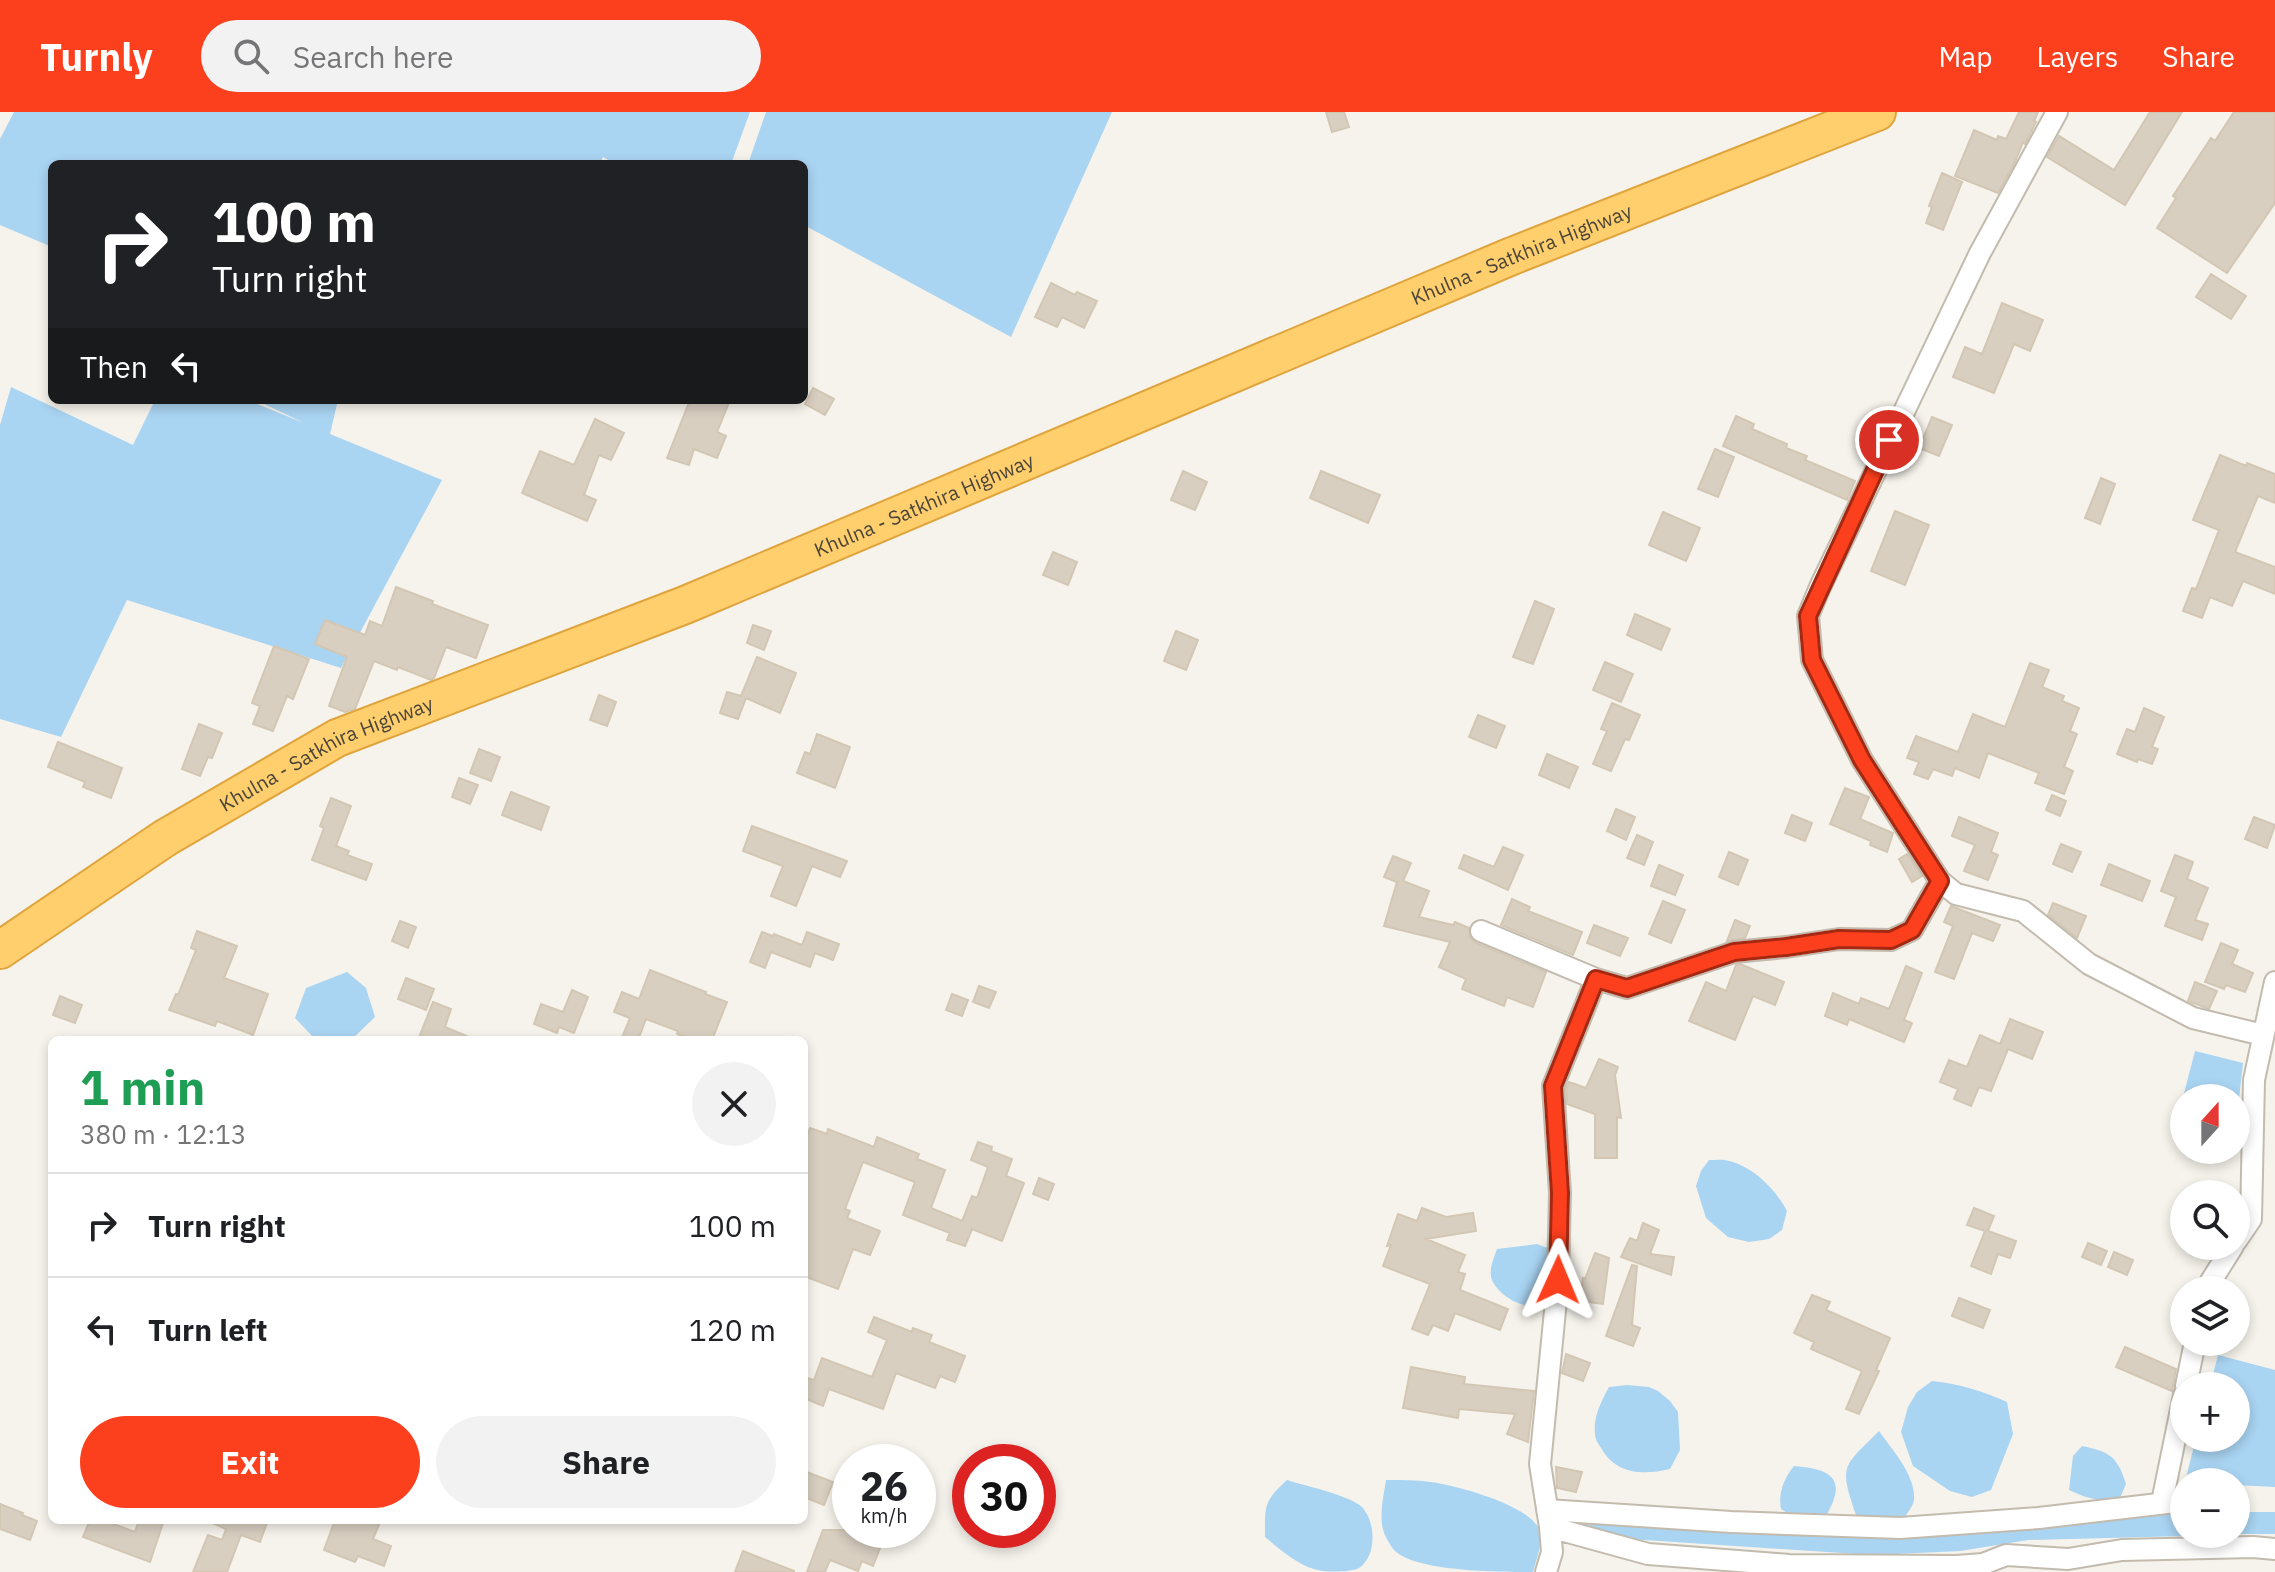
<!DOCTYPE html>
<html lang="en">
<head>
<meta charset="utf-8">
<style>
  body { margin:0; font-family:"IBM Plex Sans",sans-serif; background:#f2f2f2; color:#202124; height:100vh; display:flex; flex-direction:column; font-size:30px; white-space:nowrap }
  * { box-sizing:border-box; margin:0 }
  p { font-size:26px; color:#757577 }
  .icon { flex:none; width:44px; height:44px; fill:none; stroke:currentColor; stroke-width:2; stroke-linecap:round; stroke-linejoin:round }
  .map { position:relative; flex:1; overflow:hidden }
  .drawer { position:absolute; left:48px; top:924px; width:760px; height:488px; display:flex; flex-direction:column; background:#fff; border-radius:12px; box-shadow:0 4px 12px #0003 }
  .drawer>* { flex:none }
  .guide { position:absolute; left:48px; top:48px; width:760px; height:244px; border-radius:12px; box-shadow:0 4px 12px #0003; background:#202124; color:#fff; overflow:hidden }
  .needle { width:52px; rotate:21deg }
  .controls { position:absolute; left:2170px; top:972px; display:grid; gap:16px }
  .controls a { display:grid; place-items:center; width:80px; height:80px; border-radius:50%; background:#fff; box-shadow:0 4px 12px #0003; font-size:40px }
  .speed { position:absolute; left:832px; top:1332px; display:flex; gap:16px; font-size:40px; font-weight:700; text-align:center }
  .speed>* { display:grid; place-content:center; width:104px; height:104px; border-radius:50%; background:#fff; box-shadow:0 4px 12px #0003; line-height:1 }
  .speed small { font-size:20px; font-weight:400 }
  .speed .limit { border:12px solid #d22; background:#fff; color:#111 }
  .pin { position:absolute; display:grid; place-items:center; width:68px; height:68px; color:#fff; margin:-34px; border:4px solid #fff; border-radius:50%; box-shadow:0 2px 8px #0007 }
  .me { position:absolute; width:88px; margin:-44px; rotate:1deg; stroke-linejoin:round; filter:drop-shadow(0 0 6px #0008) }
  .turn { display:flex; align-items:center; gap:28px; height:168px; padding:0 32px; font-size:36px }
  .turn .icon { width:104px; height:104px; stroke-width:2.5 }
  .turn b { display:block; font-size:56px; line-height:68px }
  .then { display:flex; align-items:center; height:76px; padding:0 32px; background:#0003; gap:16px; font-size:30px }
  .round { display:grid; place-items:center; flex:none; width:84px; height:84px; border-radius:42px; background:#f2f2f2 }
  .head { display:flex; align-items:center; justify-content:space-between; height:136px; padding:0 32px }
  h1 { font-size:48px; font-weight:700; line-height:60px; color:#1e9e55 }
  .button { display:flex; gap:16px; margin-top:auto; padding:16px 32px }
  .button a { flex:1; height:92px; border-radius:48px; background:#fc3f1d; color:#fff; font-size:32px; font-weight:700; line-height:92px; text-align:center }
  .button a+a { background:#f2f2f2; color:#202124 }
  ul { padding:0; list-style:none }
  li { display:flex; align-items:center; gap:24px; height:104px; padding:0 32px; border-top:2px solid #e0e0e0 }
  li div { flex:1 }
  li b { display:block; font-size:30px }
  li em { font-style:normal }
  header { display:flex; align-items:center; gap:48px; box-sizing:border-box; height:112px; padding:0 40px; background:#fc3f1d; color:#fff }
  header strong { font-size:38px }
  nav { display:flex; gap:44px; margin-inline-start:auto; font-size:28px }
  .search { width:560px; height:72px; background:#f2f2f2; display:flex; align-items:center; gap:20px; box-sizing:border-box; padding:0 28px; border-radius:44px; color:#757577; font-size:30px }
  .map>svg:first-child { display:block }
</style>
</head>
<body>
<header>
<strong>Turnly</strong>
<div class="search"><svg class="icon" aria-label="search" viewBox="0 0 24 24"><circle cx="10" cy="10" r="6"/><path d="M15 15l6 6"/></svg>Search here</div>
<nav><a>Map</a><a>Layers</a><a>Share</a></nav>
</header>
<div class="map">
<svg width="2275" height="1460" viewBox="0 0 2275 1460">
  <rect width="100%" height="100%" fill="#f6f3ec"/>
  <path fill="#a9d4f2" d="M 14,0 L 750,0 L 731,52 L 615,52 L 603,45 L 600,52 L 52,52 L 52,135 L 0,113 L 0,27 Z
    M 766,0 L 1112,0 L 1011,225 L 804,113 L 804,52 L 748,52 Z
    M 11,275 L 133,333 L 155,288 L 247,288 L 304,311 L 256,288 L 338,288 L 330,322 L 442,368 L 341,556 L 127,488 L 61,625 L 0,607 L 0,313 Z
    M 347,860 L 366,876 L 375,905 L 351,928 L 316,928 L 295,906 L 306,876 Z
    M 2195,939 L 2243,951 L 2236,1015 L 2236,986 L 2184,986 L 2184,1019 L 2175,1016 Z
    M 1709,1048 C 1715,1048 1723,1047 1729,1049 C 1754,1055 1776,1078 1787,1099 L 1782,1118 L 1769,1127 L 1749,1130 L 1728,1125 L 1706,1106 L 1696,1074 L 1701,1059 Z
    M 1537,1132 L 1550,1137 C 1550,1149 1553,1165 1550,1176 C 1543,1209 1501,1189 1492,1168 C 1488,1158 1494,1146 1497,1137 Z
    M 2218,1243 L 2275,1258 L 2275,1375 L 2236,1373 L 2236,1370 L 2185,1370 L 2196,1326 L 2236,1326 L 2236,1274 L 2210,1274 Z
    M 1932,1269 C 1960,1272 1982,1279 2007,1290 L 2013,1322 L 1991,1378 L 1972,1385 L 1950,1379 L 1913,1354 L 1901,1320 L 1908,1295 L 1917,1280 Z
    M 1627,1273 L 1649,1275 L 1658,1279 L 1670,1289 L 1678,1300 L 1680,1338 L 1670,1357 C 1645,1363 1618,1363 1603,1339 C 1600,1334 1595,1328 1595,1322 C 1593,1305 1601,1290 1609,1275 Z
    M 1879,1319 C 1892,1338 1916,1363 1914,1388 C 1913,1394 1908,1400 1905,1405 C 1887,1409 1873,1409 1856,1403 C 1839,1353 1842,1356 1879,1319 Z
    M 2082,1334 C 2110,1340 2117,1344 2126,1372 L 2120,1386 C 2101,1391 2086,1386 2069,1378 L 2073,1344 Z
    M 1794,1354 C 1831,1357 1848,1366 1826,1404 L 1797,1407 L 1781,1397 C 1778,1381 1784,1366 1794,1354 Z
    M 1287,1368 C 1305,1374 1349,1383 1362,1395 C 1376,1410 1377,1444 1359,1456 C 1350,1460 1334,1460 1323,1459 C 1301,1456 1282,1439 1265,1425 C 1265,1394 1263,1390 1287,1368 Z
    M 1386,1368 C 1401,1368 1416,1368 1431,1370 C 1455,1373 1529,1393 1539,1417 C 1544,1430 1536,1447 1533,1460 C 1501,1460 1418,1460 1395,1439 C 1391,1435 1384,1423 1383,1417 C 1379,1403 1384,1382 1386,1368 Z"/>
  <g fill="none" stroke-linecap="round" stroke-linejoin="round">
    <path stroke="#a9d4f2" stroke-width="22" d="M 2236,1411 L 2275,1411
      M 1600,1414 L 1873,1432 L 1960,1428 L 2028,1417 L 2184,1413"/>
  </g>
  <path fill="#d8cfc1" stroke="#d3c7b4" stroke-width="2" d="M 1326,0 L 1344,0 L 1349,15 L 1332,20 Z
    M 2019,0 L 2038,0 L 2034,9 L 2036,10 L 2025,32 L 2023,30 L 2015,50 L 1998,81 L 1955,64 L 1974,18 L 1997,28 L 1998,24 L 2006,27 Z
    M 2150,0 L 2182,0 L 2125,93 L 2047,45 L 2059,24 L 2114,58 Z
    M 2234,0 L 2275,0 L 2275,91 L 2227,161 L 2157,116 L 2176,86 L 2173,84 L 2211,26 L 2215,29 Z
    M 1942,61 L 1962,70 L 1943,118 L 1926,111 L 1932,95 L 1929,94 Z
    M 2211,162 L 2246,184 L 2231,207 L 2196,185 Z
    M 1051,171 L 1075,183 L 1077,180 L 1097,189 L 1084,216 L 1062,205 L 1057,215 L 1035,205 Z
    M 2002,191 L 2043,208 L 2030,239 L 2014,232 L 1994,281 L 1953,265 L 1965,235 L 1982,242 Z
    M 813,276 L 834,287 L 825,303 L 805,292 Z
    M 690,288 L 730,288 L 717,320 L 726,324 L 717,346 L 694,337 L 689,353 L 667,346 Z
    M 1736,304 L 1754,312 L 1752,317 L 1787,332 L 1786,336 L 1807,344 L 1805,348 L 1855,369 L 1847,388 L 1723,334 Z
    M 1932,305 L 1952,313 L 1939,344 L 1919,336 Z
    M 595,307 L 624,321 L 611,348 L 599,343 L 584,383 L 596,388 L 587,409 L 522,381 L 540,339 L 574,353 Z
    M 1715,337 L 1734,345 L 1718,385 L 1698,377 Z
    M 2220,343 L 2246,354 L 2247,351 L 2275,362 L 2275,391 L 2258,384 L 2235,440 L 2275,455 L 2275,482 L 2243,469 L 2232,494 L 2210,485 L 2202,506 L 2183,499 L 2192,476 L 2196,477 L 2219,418 L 2193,408 Z
    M 1183,359 L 1207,370 L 1195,398 L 1171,388 Z
    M 1321,359 L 1380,383 L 1368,411 L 1310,386 Z
    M 2101,366 L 2115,372 L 2100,412 L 2085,406 Z
    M 1895,399 L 1929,413 L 1905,473 L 1871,459 Z
    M 1663,400 L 1700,416 L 1686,449 L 1649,433 Z
    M 1053,440 L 1077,450 L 1068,473 L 1043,463 Z
    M 396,475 L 433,489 L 432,492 L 488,513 L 476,546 L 446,535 L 434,566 L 431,568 L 398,555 L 397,558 L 374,549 L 355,597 L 345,600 L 329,594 L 347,545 L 315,532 L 325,508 L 365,523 L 370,509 L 382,514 Z
    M 1535,489 L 1554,497 L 1533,552 L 1513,545 Z
    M 1635,502 L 1670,517 L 1661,538 L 1627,523 Z
    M 753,513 L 771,519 L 764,538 L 747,531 Z
    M 1176,519 L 1198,528 L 1186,558 L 1164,549 Z
    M 274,534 L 309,547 L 293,587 L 287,584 L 273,619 L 253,612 L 260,594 L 252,591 Z
    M 757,545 L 796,561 L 780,601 L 746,586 L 738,607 L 720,601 L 727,580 L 741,584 Z
    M 1605,550 L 1633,562 L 1621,590 L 1593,578 Z
    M 2030,551 L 2049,558 L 2042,575 L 2064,584 L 2062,589 L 2079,596 L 2070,619 L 2077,622 L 2064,655 L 2073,659 L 2064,682 L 2035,671 L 2039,661 L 1988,641 L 1979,666 L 1955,656 L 1952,664 L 1933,657 L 1928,667 L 1914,662 L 1919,650 L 1907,646 L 1916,624 L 1958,640 L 1973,602 L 2005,615 Z
    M 599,583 L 616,590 L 607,614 L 590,608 Z
    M 1612,591 L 1640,603 L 1629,628 L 1625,627 L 1611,659 L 1593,652 L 1607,619 L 1601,617 Z
    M 2144,596 L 2164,605 L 2152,635 L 2158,637 L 2152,652 L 2138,647 L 2137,650 L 2117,642 L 2127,617 L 2135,620 Z
    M 1478,603 L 1505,614 L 1496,636 L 1469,625 Z
    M 199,612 L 222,621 L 212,646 L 208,645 L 200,664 L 182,657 Z
    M 817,622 L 850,635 L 835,676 L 797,661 L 805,640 L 810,642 Z
    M 58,630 L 122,656 L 111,686 L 83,675 L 85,670 L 48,655 Z
    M 479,637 L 500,645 L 491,669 L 470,661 Z
    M 1547,642 L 1578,655 L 1569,676 L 1539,663 Z
    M 459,666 L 478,673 L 470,692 L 452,685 Z
    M 1845,676 L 1869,685 L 1860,707 L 1893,721 L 1887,740 L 1870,733 L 1871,729 L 1830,712 Z
    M 511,680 L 549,695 L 541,718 L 502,703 Z
    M 2052,683 L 2066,689 L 2060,704 L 2046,698 Z
    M 331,686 L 351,694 L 336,734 L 349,739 L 347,743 L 372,752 L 366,768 L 312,748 L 324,716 L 320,714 Z
    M 1616,697 L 1635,705 L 1626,728 L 1607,719 Z
    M 1792,703 L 1812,711 L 1805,729 L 1785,721 Z
    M 1959,705 L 1998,721 L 1991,740 L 1998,743 L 1988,768 L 1964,759 L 1975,733 L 1952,724 Z
    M 2254,705 L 2275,713 L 2267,736 L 2245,727 Z
    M 752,714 L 847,749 L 840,765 L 812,754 L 796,794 L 771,784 L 783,754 L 743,739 Z
    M 1637,723 L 1653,730 L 1644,753 L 1627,746 Z
    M 2061,732 L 2081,740 L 2072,760 L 2053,752 Z
    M 1503,735 L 1523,743 L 1508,778 L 1459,756 L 1464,743 L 1494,755 Z
    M 1729,740 L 1748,748 L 1738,773 L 1719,765 Z
    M 1907,742 L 1922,764 L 1912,770 L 1899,747 Z
    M 2175,743 L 2193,750 L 2187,767 L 2208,776 L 2195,808 L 2208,812 L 2202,828 L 2165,814 L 2176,785 L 2161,779 Z
    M 1393,744 L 1411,751 L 1403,769 L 1429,779 L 1419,805 L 1453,813 L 1455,810 L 1469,816 L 1470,826 L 1476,831 L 1546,860 L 1533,895 L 1507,885 L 1504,894 L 1462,877 L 1466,867 L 1439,855 L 1450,830 L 1384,814 L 1397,770 L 1384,765 Z
    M 2109,752 L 2150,769 L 2142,789 L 2101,773 Z
    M 1659,753 L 1683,763 L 1675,783 L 1651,774 Z
    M 1512,787 L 1530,795 L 1528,799 L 1582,820 L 1573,843 L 1501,813 Z
    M 1663,789 L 1685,798 L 1671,831 L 1649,822 Z
    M 2053,791 L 2086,804 L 2077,826 L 2048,803 Z
    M 1951,794 L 2000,813 L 1993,829 L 1972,821 L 1954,867 L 1935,860 L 1953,814 L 1944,810 Z
    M 1735,808 L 1750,814 L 1745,826 L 1727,829 Z
    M 400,809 L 416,815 L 408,836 L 392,829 Z
    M 1594,813 L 1628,826 L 1620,844 L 1587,831 Z
    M 197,819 L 237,834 L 224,866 L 268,882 L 253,923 L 217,909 L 215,914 L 169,898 L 176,882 L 178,883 L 196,838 L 191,836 Z
    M 762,820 L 773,824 L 774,822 L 802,833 L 807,820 L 839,832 L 833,848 L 815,841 L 810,855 L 771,840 L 765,856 L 750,850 Z
    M 2221,831 L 2238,838 L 2232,852 L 2253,861 L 2245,880 L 2226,873 L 2224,877 L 2205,870 Z
    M 1740,852 L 1784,870 L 1775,893 L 1753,884 L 1735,928 L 1689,909 L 1706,870 L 1726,879 L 1736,853 Z
    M 1906,854 L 1922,861 L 1904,908 L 1912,911 L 1904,930 L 1849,907 L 1847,913 L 1825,904 L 1833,881 L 1859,892 L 1861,886 L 1889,897 Z
    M 650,858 L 706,880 L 705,882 L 727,890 L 712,928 L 693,928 L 677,922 L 678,919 L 646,907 L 638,928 L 621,928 L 630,906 L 614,900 L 622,880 L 639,887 Z
    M 406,866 L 434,877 L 426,898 L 398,887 Z
    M 2195,870 L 2217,879 L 2209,897 L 2188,889 Z
    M 979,874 L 996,880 L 989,896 L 973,890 Z
    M 572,878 L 588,885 L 574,921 L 559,915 L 557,921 L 534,912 L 541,892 L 563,900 Z
    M 952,882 L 968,888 L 962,904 L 946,898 Z
    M 60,884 L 82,893 L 75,911 L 53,903 Z
    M 433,890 L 451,897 L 445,915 L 476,928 L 418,928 Z
    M 2010,907 L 2043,920 L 2032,947 L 2008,937 L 1991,979 L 1979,975 L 1971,994 L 1954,987 L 1958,977 L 1940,970 L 1949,948 L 1967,955 L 1980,923 L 2000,932 Z
    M 1599,947 L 1618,955 L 1615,963 L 1621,1006 L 1617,1005 L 1617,1046 L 1595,1046 L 1595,1002 L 1567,992 L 1566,976 L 1569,970 L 1586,976 Z
    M 810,1016 L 827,1022 L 828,1017 L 874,1035 L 877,1025 L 919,1042 L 917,1047 L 945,1058 L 931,1096 L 962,1109 L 972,1084 L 977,1086 L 988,1055 L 971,1048 L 978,1030 L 992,1035 L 991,1039 L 1012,1047 L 1006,1064 L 1024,1071 L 1002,1129 L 972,1117 L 965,1134 L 947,1128 L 950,1121 L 903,1103 L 915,1070 L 863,1050 L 845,1097 L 850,1099 L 847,1106 L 880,1119 L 870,1143 L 853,1137 L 838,1177 L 804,1164 L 804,1032 Z
    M 1039,1066 L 1054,1072 L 1048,1088 L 1033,1082 Z
    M 1422,1096 L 1446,1105 L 1473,1101 L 1476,1119 L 1426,1127 L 1465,1143 L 1458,1160 L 1465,1162 L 1460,1178 L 1508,1197 L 1500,1218 L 1455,1201 L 1448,1219 L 1433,1213 L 1428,1223 L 1412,1217 L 1430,1172 L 1383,1154 L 1391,1133 L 1387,1134 L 1398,1102 L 1417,1109 Z
    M 1974,1096 L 1994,1104 L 1988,1119 L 2016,1129 L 2010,1146 L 1998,1142 L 1991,1162 L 1971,1154 L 1985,1119 L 1967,1113 Z
    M 1643,1111 L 1659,1118 L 1650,1142 L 1674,1145 L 1671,1163 L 1621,1145 L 1630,1126 L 1637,1129 Z
    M 2088,1131 L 2107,1139 L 2101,1153 L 2082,1145 Z
    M 2114,1140 L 2133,1148 L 2127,1163 L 2108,1155 Z
    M 1595,1141 L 1609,1146 L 1603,1192 L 1580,1189 L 1583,1166 L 1585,1167 Z
    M 1632,1153 L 1637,1154 L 1632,1213 L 1640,1216 L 1633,1234 L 1606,1224 Z
    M 1812,1183 L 1830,1190 L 1826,1198 L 1890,1226 L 1876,1258 L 1879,1259 L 1859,1302 L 1846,1297 L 1862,1259 L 1811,1237 L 1814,1230 L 1794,1221 Z
    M 1959,1186 L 1990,1198 L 1983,1216 L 1952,1204 Z
    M 874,1205 L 912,1220 L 913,1216 L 932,1223 L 929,1230 L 965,1244 L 955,1270 L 940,1264 L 935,1276 L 896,1261 L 883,1297 L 829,1277 L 823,1294 L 804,1286 L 804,1265 L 814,1268 L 822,1246 L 872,1265 L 887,1228 L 868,1220 Z
    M 2125,1235 L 2176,1257 L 2172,1279 L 2116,1255 Z
    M 1566,1242 L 1590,1251 L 1583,1269 L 1562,1261 Z
    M 1411,1255 L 1465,1265 L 1464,1272 L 1534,1279 L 1528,1330 L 1507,1322 L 1515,1302 L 1459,1297 L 1458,1306 L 1403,1296 Z
    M 1556,1355 L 1582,1360 L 1576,1380 L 1557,1376 Z
    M 804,1359 L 833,1370 L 824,1393 L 804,1385 Z
    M 0,1392 L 23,1401 L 22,1403 L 37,1409 L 30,1428 L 0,1417 Z
    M 90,1408 L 103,1408 L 135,1420 L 139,1408 L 164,1408 L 150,1450 L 83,1425 Z
    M 206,1408 L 268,1408 L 260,1430 L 241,1423 L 227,1460 L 193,1460 L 208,1423 L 222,1428 L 226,1417 Z
    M 335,1408 L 381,1408 L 373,1427 L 391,1434 L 384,1454 L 358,1444 L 355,1450 L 324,1438 Z
    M 823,1418 L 887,1418 L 873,1454 L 862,1449 L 858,1459 L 830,1448 L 825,1460 L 807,1460 Z
    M 743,1439 L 794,1459 L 794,1460 L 735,1460 Z"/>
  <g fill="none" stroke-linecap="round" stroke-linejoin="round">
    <defs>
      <path id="street" d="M 2057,0 L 1980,141 L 1820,475 L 1808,504 L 1812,548 L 1862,648 L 1940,769 L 1956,782 L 2023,799 L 2089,852 L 2193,906 L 2263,923
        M 1481,819 L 1596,867 L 1627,876 L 1734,840 L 1786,835 L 1839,827 L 1891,828 L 1912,818 L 1940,769
        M 2236,1129 L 2251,1107 L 2254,968 L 2275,870
        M 2208,1178 L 2211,1169 L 2233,1134
        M 2186,1274 L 2195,1230
        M 2162,1390 L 2184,1283
        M 1547,1398 L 1731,1410 L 1900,1416 L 2039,1406 L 2184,1389
        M 1550,1415 L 1648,1442 L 1789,1453 L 1956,1454 L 1983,1452 L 2006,1443 L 2068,1447 L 2122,1438 L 2253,1435 L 2275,1437
        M 1546,1460 L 1552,1440 L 1550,1415 L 1540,1352 L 1558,1168 L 1560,1081 L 1553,974 L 1596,867"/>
      <g id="highway">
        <path id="s1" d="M 0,838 L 165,726 L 337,626 L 685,493 L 1512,144 L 1877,0"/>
      </g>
    </defs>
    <use href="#street" stroke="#c2bbae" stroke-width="24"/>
    <use href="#highway" stroke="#e0a43c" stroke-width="40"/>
    <use href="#street" stroke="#fff" stroke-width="20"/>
    <use href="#highway" stroke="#ffcf6e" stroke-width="36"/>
  </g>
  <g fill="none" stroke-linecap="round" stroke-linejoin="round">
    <defs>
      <path id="route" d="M 1558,1168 L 1560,1081 L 1553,974 L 1596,867 L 1627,876 L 1734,840 L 1786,835 L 1839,827 L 1891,828 L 1912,818 L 1940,769 L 1862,648 L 1812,548 L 1808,504 L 1889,328"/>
    </defs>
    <use href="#route" stroke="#a42913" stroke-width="20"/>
    <use href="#route" stroke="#fc3f1d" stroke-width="14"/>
  </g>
  <g text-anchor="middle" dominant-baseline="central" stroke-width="6" stroke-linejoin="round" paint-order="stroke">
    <g font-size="20" fill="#4b4439" stroke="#fff">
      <text stroke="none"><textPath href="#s1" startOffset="1678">Khulna - Satkhira Highway</textPath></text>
      <text stroke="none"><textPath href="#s1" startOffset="1030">Khulna - Satkhira Highway</textPath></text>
      <text stroke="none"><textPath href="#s1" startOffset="382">Khulna - Satkhira Highway</textPath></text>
    </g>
  </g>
</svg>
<div class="controls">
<a><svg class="needle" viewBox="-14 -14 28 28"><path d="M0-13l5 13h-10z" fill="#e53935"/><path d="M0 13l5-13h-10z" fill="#757577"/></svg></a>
<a><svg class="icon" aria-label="search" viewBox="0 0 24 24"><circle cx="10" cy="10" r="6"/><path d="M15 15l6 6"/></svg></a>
<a><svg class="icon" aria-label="layers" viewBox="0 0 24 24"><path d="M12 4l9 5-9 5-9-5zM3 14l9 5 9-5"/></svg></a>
<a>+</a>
<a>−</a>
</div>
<div class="speed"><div>26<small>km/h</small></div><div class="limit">30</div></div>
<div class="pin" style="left:1889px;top:328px;background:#d93025"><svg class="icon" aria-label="arrive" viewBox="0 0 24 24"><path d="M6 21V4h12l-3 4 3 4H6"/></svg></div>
<svg class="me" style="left:1558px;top:1168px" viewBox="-20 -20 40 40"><path d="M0-17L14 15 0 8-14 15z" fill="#fc3f1d" stroke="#fff" stroke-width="4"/></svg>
<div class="guide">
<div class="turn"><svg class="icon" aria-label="right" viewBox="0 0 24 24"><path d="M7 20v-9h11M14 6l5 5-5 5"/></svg><div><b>100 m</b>Turn right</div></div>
<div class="then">Then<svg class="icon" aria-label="left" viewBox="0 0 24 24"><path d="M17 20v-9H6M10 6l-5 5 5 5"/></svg></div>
</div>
<section class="drawer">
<div class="head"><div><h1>1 min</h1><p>380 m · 12:13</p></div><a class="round"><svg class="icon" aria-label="close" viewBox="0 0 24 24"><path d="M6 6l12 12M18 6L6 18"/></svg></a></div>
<ul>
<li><svg class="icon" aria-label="right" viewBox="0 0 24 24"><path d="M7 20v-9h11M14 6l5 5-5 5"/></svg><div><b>Turn right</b></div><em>100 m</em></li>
<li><svg class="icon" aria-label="left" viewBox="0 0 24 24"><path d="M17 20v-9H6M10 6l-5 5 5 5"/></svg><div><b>Turn left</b></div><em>120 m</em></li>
</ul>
<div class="button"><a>Exit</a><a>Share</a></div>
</section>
</div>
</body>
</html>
